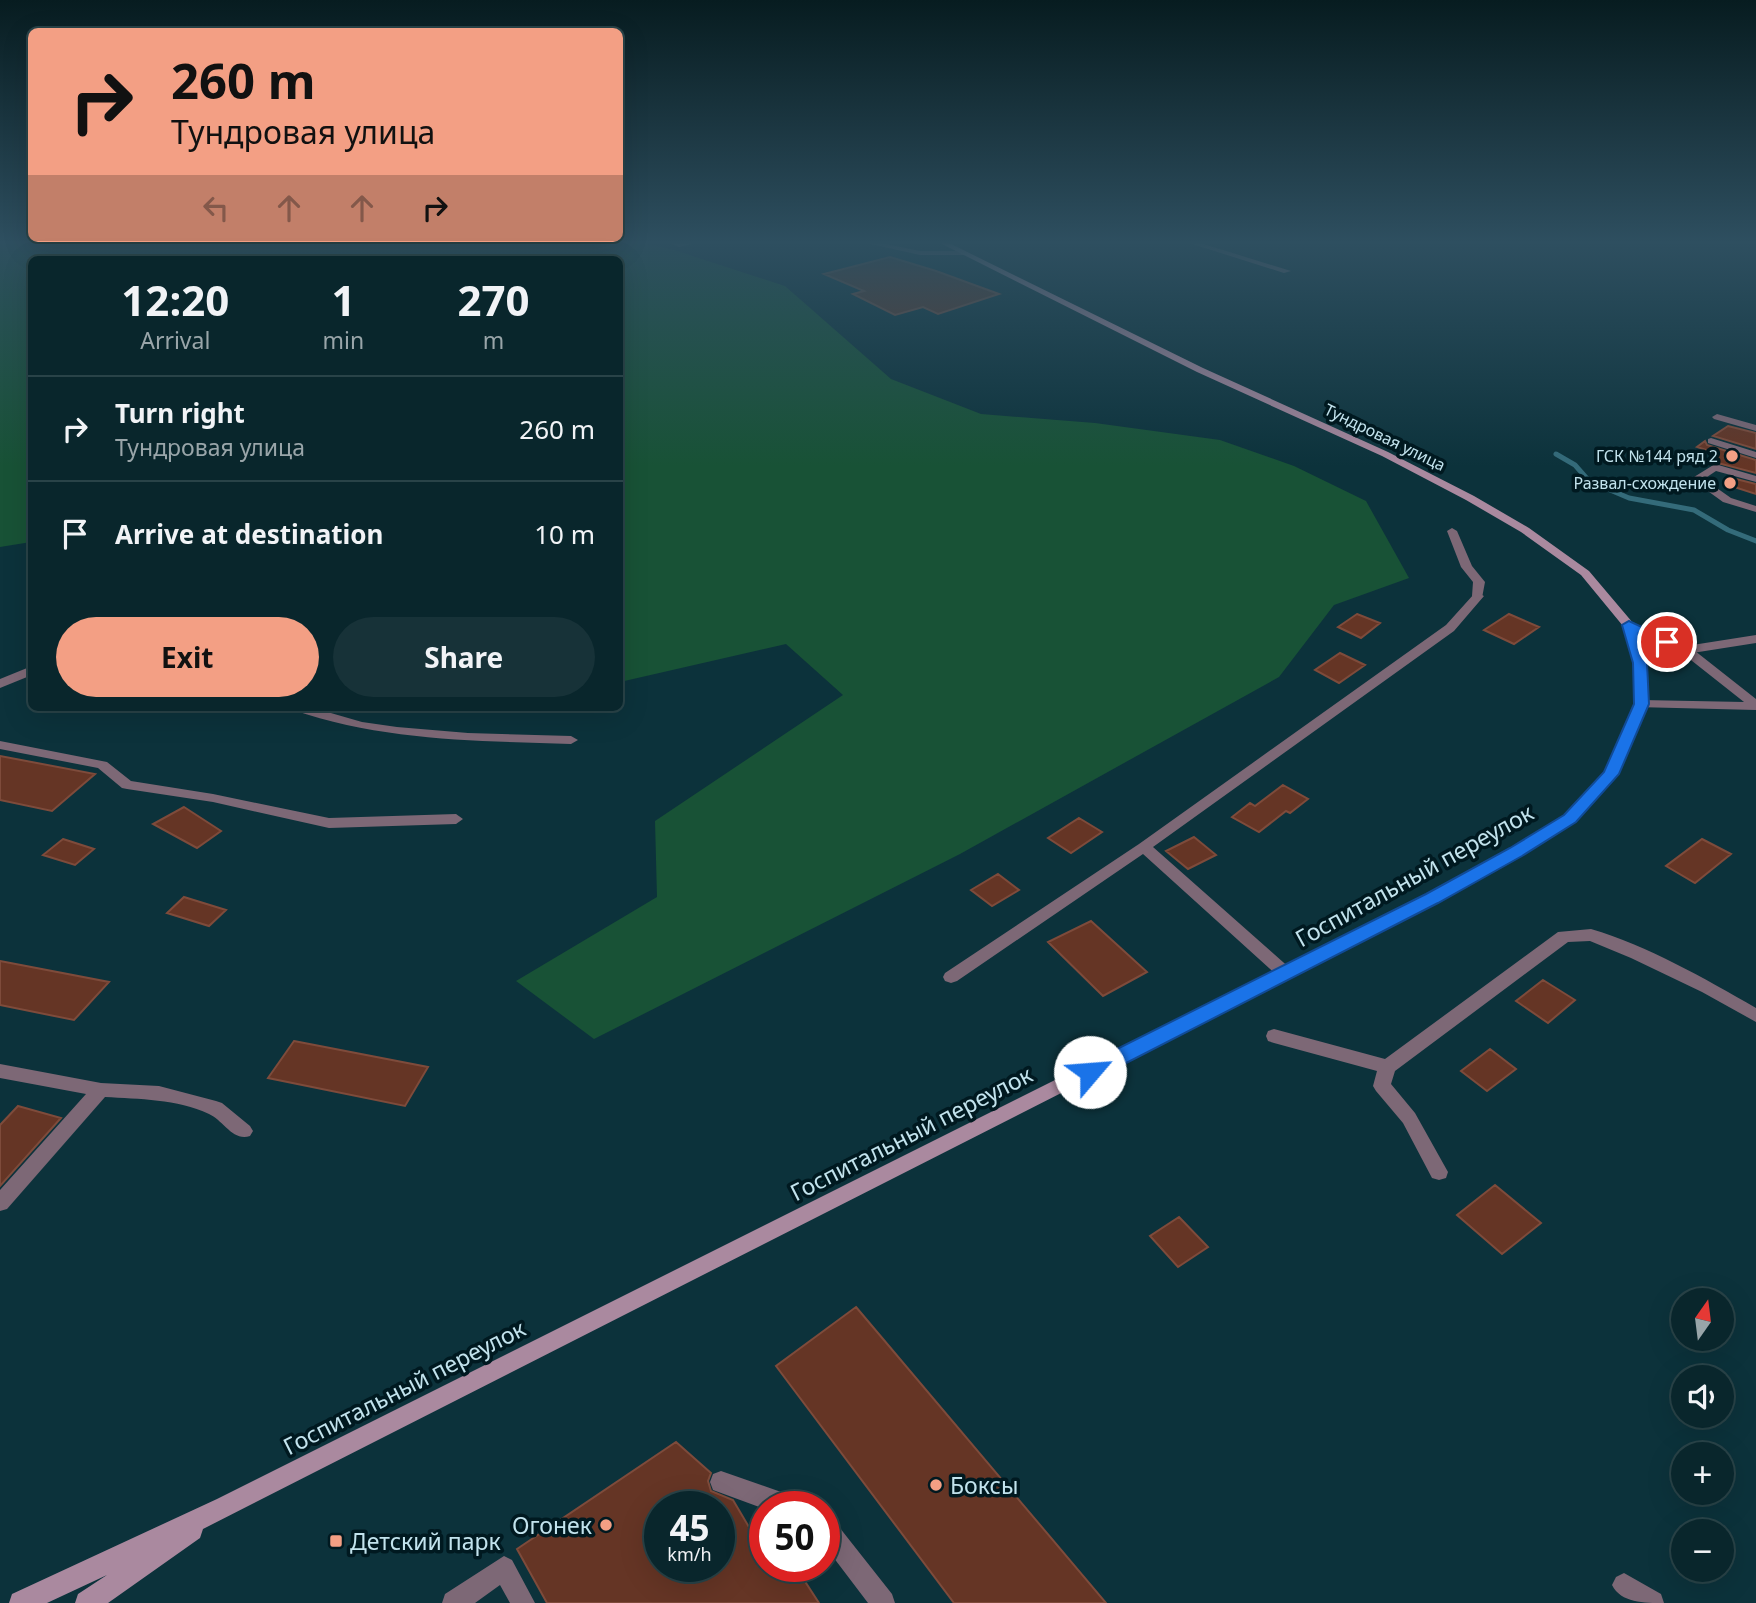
<!DOCTYPE html>
<html lang="en">
<head>
<meta charset="utf-8">
<style>
  body { margin:0; font-family:"Noto Sans",sans-serif; background:#173238; color:#f1f3f6; height:100vh; display:flex; flex-direction:column; font-size:26px; white-space:nowrap }
  * { box-sizing:border-box; margin:0 }
  p { font-size:23px; color:#99a5a9 }
  .icon { flex:none; width:38px; height:38px; fill:none; stroke:currentColor; stroke-width:2; stroke-linecap:round; stroke-linejoin:round }
  .map { position:relative; flex:1; overflow:hidden }
  .drawer { position:absolute; left:28px; top:256px; width:595px; height:455px; display:flex; flex-direction:column; background:#09262c; border-radius:10px; box-shadow:0 7px 28px #0002,0 0 0 2px #294348 }
  .drawer>* { flex:none }
  .top-card { position:absolute; left:28px; top:28px; width:595px; height:214px; border-radius:10px; box-shadow:0 7px 28px #0002,0 0 0 2px #294348; background:#f39f84; color:#111; overflow:hidden }
  .needle { width:46px; rotate:14deg }
  .fabs { position:absolute; left:1671px; top:1288px; display:grid; gap:14px }
  .fabs a { display:grid; place-items:center; width:63px; height:63px; border-radius:50%; background:#09262c; box-shadow:0 7px 28px #0002,0 0 0 2px #294348; font-size:35px }
  .speed { position:absolute; left:644px; top:1491px; display:flex; gap:14px; font-size:35px; font-weight:700; text-align:center }
  .speed>* { display:grid; place-content:center; width:91px; height:91px; border-radius:50%; background:#09262c; box-shadow:0 7px 28px #0002,0 0 0 2px #294348; line-height:1 }
  .speed small { font-size:18px; font-weight:400 }
  .speed .limit { border:10px solid #d22; background:#fff; color:#111 }
  .pin { position:absolute; display:grid; place-items:center; width:60px; height:60px; color:#fff; margin:-30px; border:4px solid #fff; border-radius:50%; box-shadow:0 2px 7px #0007 }
  .me { position:absolute; width:77px; margin:-38px; rotate:63deg; stroke-linejoin:round; filter:drop-shadow(0 0 5px #0008) }
  .turn { display:flex; align-items:center; gap:24px; height:147px; padding:0 28px; font-size:32px }
  .turn .icon { width:91px; height:91px; stroke-width:2.5 }
  .turn b { display:block; font-size:49px; line-height:60px }
  .lanes { display:flex; align-items:center; height:66px; padding:0 28px; background:#0003; justify-content:center; gap:35px; direction:ltr }
  .lanes .off { opacity:.35 }
  .eta { display:flex; justify-content:space-evenly; align-items:center; height:119px; text-align:center }
  .eta b { font-size:42px; font-weight:700; line-height:49px }
  .cta { display:flex; gap:14px; margin-top:auto; padding:14px 28px }
  .cta a { flex:1; height:80px; border-radius:42px; background:#f39f84; color:#111; font-size:28px; font-weight:700; line-height:80px; text-align:center }
  .cta a+a { background:#173238; color:#f1f3f6 }
  ul { padding:0; list-style:none }
  li { display:flex; align-items:center; gap:21px; height:105px; padding:0 28px; border-top:2px solid #294348 }
  li div { flex:1 }
  li b { display:block; font-size:26px }
  li em { font-style:normal }
  .map>svg:first-child { display:block }
</style>
</head>
<body>
<div class="map">
<svg width="1756" height="1603" viewBox="0 0 1756 1603">
  <rect width="100%" height="100%" fill="#0c323b"/>
  <path fill="#185236" d="M 0,242 L 639,242 L 674,250 L 785,286 L 891,379 L 981,414 L 1095,423 L 1220,440 L 1294,466 L 1366,501 L 1409,578 L 1334,605 L 1279,677 L 960,854 L 594,1039 L 516,981 L 657,897 L 655,821 L 843,695 L 786,644 L 620,682 L 620,259 L 32,259 L 31,542 L 0,547 Z"/>
  <g fill="none" stroke-linecap="round" stroke-linejoin="round">
    <path stroke="#346b7a" stroke-width="5" d="M 1556,454 L 1575,465 L 1589,481 L 1629,498 L 1694,510 L 1728,530 L 1756,541"/>
  </g>
  <path fill="#653525" stroke="#7e4b3b" stroke-width="2" fill-rule="evenodd" d="M 890,257 L 936,271 L 999,294 L 938,314 L 923,307 L 895,315 L 853,294 L 864,291 L 824,274 Z
    M 1728,426 L 1756,433 L 1756,449 L 1713,436 Z
    M 1705,441 L 1707,445 L 1756,460 L 1756,473 L 1710,461 L 1718,454 L 1697,447 Z
    M 1732,478 L 1756,484 L 1756,494 L 1725,484 Z
    M 1357,614 L 1380,623 L 1361,638 L 1338,627 Z
    M 1509,614 L 1539,627 L 1514,644 L 1484,630 Z
    M 1340,653 L 1365,665 L 1339,683 L 1315,670 Z
    M 0,756 L 95,774 L 52,811 L 0,800 Z
    M 1283,785 L 1308,799 L 1290,813 L 1286,811 L 1259,832 L 1232,817 L 1250,803 L 1255,806 Z
    M 184,807 L 221,831 L 197,848 L 153,824 Z
    M 1079,818 L 1102,832 L 1071,853 L 1048,838 Z
    M 1194,837 L 1216,855 L 1188,869 L 1166,851 Z
    M 63,839 L 94,849 L 75,865 L 43,855 Z
    M 1702,839 L 1731,854 L 1695,883 L 1666,866 Z
    M 998,874 L 1019,890 L 992,906 L 971,890 Z
    M 184,897 L 226,910 L 209,926 L 167,913 Z
    M 1091,921 L 1147,972 L 1103,996 L 1048,942 Z
    M 0,961 L 109,982 L 74,1020 L 0,1005 Z
    M 1543,980 L 1575,1000 L 1548,1023 L 1516,1001 Z
    M 294,1041 L 428,1067 L 405,1106 L 268,1078 Z
    M 1490,1049 L 1516,1069 L 1487,1091 L 1461,1071 Z
    M 18,1106 L 61,1118 L 0,1186 L 0,1125 Z
    M 1495,1185 L 1541,1223 L 1502,1254 L 1457,1215 Z
    M 1179,1217 L 1208,1247 L 1178,1267 L 1150,1236 Z
    M 856,1307 L 1106,1603 L 954,1603 L 776,1366 Z
    M 676,1442 L 711,1473 L 708,1481 L 711,1491 L 733,1500 L 759,1544 L 765,1545 L 765,1566 L 795,1566 L 819,1603 L 547,1603 L 517,1549 ZM 660,1507 L 719,1507 L 719,1566 L 660,1566 Z"/>
  <g fill="none" stroke-linecap="round" stroke-linejoin="round">
    <path fill="#7d6876" fill-rule="evenodd" d="M 862,242 L 876,242 L 920,251 L 964,251 L 968,253 L 964,255 L 920,255 Z
      M 1186,242 L 1197,242 L 1291,271 L 1284,273 Z
      M 1717,414 L 1756,425 L 1756,431 L 1714,419 L 1712,417 Z
      M 1711,438 L 1756,452 L 1756,458 L 1708,443 L 1708,439 Z
      M 1715,464 L 1756,476 L 1756,482 L 1716,471 L 1704,479 L 1731,498 L 1756,506 L 1756,512 L 1723,502 L 1694,481 L 1694,477 Z
      M 1452,528 L 1457,531 L 1472,566 L 1485,582 L 1482,598 L 1478,599 L 1472,596 L 1473,582 L 1461,567 L 1447,531 Z
      M 1756,635 L 1756,643 L 1686,654 L 1680,650 L 1686,646 Z
      M 32,666 L 32,675 L 0,688 L 0,679 Z
      M 292,707 L 310,707 L 362,722 L 397,727 L 468,733 L 571,736 L 578,740 L 571,744 C 477,741 384,741 293,710 Z
      M 0,741 L 107,762 L 131,781 L 213,794 L 329,818 L 456,814 L 463,819 L 456,824 L 329,828 L 213,802 L 127,789 L 122,788 L 98,768 L 0,749 Z
      M 1591,929 C 1648,946 1704,978 1756,1008 L 1756,1022 L 1702,992 L 1631,958 L 1590,941 L 1568,942 L 1395,1071 L 1391,1084 L 1415,1113 L 1448,1172 L 1446,1178 L 1439,1180 L 1432,1178 L 1403,1123 L 1376,1091 L 1373,1086 L 1377,1071 L 1274,1043 L 1268,1041 L 1266,1036 L 1268,1031 L 1274,1029 L 1385,1059 L 1558,932 Z
      M 0,1064 L 101,1083 L 159,1086 L 216,1101 L 222,1103 L 250,1126 L 253,1131 L 250,1136 C 233,1142 223,1120 209,1114 C 177,1099 139,1099 105,1097 L 7,1209 L 0,1211 L 0,1190 L 86,1094 L 0,1078 Z
      M 721,1471 L 801,1499 L 804,1507 L 765,1507 L 765,1509 L 713,1490 L 710,1482 L 713,1474 Z
      M 824,1515 L 832,1518 L 892,1594 L 895,1603 L 868,1603 L 824,1545 Z
      M 504,1556 L 512,1560 L 535,1603 L 510,1603 L 500,1585 L 475,1603 L 442,1603 L 445,1594 Z
      M 1624,1573 L 1661,1594 L 1664,1603 C 1644,1603 1621,1603 1612,1585 L 1616,1577 Z"/>
    <path fill="#7d6876" fill-rule="evenodd" d="M 667,242 L 700,242 L 679,247 Z
      M 1478,593 L 1484,596 L 1454,631 L 1153,847 L 1292,970 L 1294,974 L 1292,978 L 1286,980 L 1280,978 L 1143,854 L 957,981 L 951,983 L 945,981 L 943,977 L 945,973 L 1139,844 L 1446,625 L 1474,594 Z
      M 1629,621 L 1690,647 L 1756,699 L 1756,710 L 1636,707 L 1635,704 L 1641,700 L 1744,702 L 1682,653 L 1625,627 L 1623,625 Z"/>
    <path fill="#aa899f" fill-rule="evenodd" d="M 938,242 L 947,242 L 1203,368 L 1388,452 L 1474,496 L 1529,528 L 1589,571 L 1633,623 L 1646,663 L 1647,704 L 1616,777 L 1575,821 L 1521,855 L 1437,902 L 203,1529 L 200,1538 L 108,1603 L 75,1603 L 78,1594 L 107,1575 L 47,1603 L 9,1603 L 12,1594 L 217,1499 L 1427,894 L 1511,849 L 1565,815 L 1605,772 L 1635,704 L 1634,663 L 1623,626 L 1581,575 L 1521,532 L 1466,500 L 1382,456 L 1197,372 Z"/>
  </g>
  <linearGradient id="sky" x2="0" y2="1"><stop stop-color="#071c20"/><stop offset="0.52" stop-color="#2e4f60"/><stop offset="1" stop-color="#2e4f60" stop-opacity="0"/></linearGradient>
  <rect width="1756" height="466" fill="url(#sky)"/>
  <path fill="#1a73e8" stroke="#114b97" stroke-width="2" d="M 1629,621 L 1674,642 L 1667,646 L 1639,634 L 1647,663 L 1649,704 L 1619,774 L 1576,822 L 1522,856 L 1438,903 L 1097,1078 L 1090,1080 L 1083,1078 L 1080,1072 L 1083,1066 L 1426,894 L 1510,848 L 1564,815 L 1604,772 L 1634,704 L 1633,663 L 1622,625 Z"/>
  <g fill="#f39f84" stroke="#001920" stroke-width="2.5">
    <circle cx="1732" cy="456" r="7"/>
    <circle cx="1730" cy="483" r="7"/>
    <circle cx="936" cy="1485" r="7"/>
    <circle cx="606" cy="1525" r="7"/>
    <rect x="329" y="1534" width="14" height="14" rx="3.5"/>
  </g>
  <g text-anchor="middle" dominant-baseline="central" stroke-width="7" stroke-linejoin="round" paint-order="stroke">
    <g font-size="16" fill="#c2e3ed" stroke="#001920">
      <text transform="translate(1385 437) rotate(26)">Тундровая улица</text>
    </g>
    <g font-size="16" fill="#c2e3ed" stroke="#001920" text-anchor="end">
      <text x="1718" y="456">ГСК №144 ряд 2</text>
      <text x="1716" y="483">Развал-схождение</text>
    </g>
    <g font-size="23" fill="#c2e3ed" stroke="#001920">
      <text transform="translate(1414 875) rotate(-29)">Госпитальный переулок</text>
      <text transform="translate(911 1133) rotate(-27)">Госпитальный переулок</text>
      <text transform="translate(404 1387) rotate(-27)">Госпитальный переулок</text>
    </g>
    <g font-size="23" fill="#c2e3ed" stroke="#001920" text-anchor="start">
      <text x="950" y="1485">Боксы</text>
      <text x="592" y="1525" text-anchor="end">Огонек</text>
      <text x="350" y="1541">Детский парк</text>
    </g>
  </g>
</svg>
<div class="fabs">
<a><svg class="needle" viewBox="-14 -14 28 28"><path d="M0-13l5 13h-10z" fill="#e53935"/><path d="M0 13l5-13h-10z" fill="#99a5a9"/></svg></a>
<a><svg class="icon" aria-label="sound" viewBox="0 0 24 24"><path d="M4 9h4l5-4v14l-5-4H4zM17 9q2 3 0 6"/></svg></a>
<a>+</a>
<a>−</a>
</div>
<div class="speed"><div>45<small>km/h</small></div><div class="limit">50</div></div>
<div class="pin" style="left:1667px;top:642px;background:#d93025"><svg class="icon" aria-label="arrive" viewBox="0 0 24 24"><path d="M6 21V4h12l-3 4 3 4H6"/></svg></div>
<svg class="me" style="left:1090px;top:1072px" viewBox="-20 -20 40 40"><circle r="19" fill="#fff"/><path d="M0-13L10 11 0 6-10 11z" fill="#1a73e8"/></svg>
<div class="top-card">
<div class="turn"><svg class="icon" aria-label="right" viewBox="0 0 24 24"><path d="M7 20v-9h11M14 6l5 5-5 5"/></svg><div><b>260 m</b>Тундровая улица</div></div>
<div class="lanes"><svg class="icon off" aria-label="left" viewBox="0 0 24 24"><path d="M17 20v-9H6M10 6l-5 5 5 5"/></svg><svg class="icon off" aria-label="ahead" viewBox="0 0 24 24"><path d="M12 20V5M6 11l6-6 6 6"/></svg><svg class="icon off" aria-label="ahead" viewBox="0 0 24 24"><path d="M12 20V5M6 11l6-6 6 6"/></svg><svg class="icon" aria-label="right" viewBox="0 0 24 24"><path d="M7 20v-9h11M14 6l5 5-5 5"/></svg></div>
</div>
<section class="drawer">
<div class="eta">
<div><b>12:20</b><p>Arrival</p></div>
<div><b>1</b><p>min</p></div>
<div><b>270</b><p>m</p></div>
</div>
<ul>
<li><svg class="icon" aria-label="right" viewBox="0 0 24 24"><path d="M7 20v-9h11M14 6l5 5-5 5"/></svg><div><b>Turn right</b><p>Тундровая улица</p></div><em>260 m</em></li>
<li><svg class="icon" aria-label="arrive" viewBox="0 0 24 24"><path d="M6 21V4h12l-3 4 3 4H6"/></svg><div><b>Arrive at destination</b></div><em>10 m</em></li>
</ul>
<div class="cta"><a>Exit</a><a>Share</a></div>
</section>
</div>
</body>
</html>
